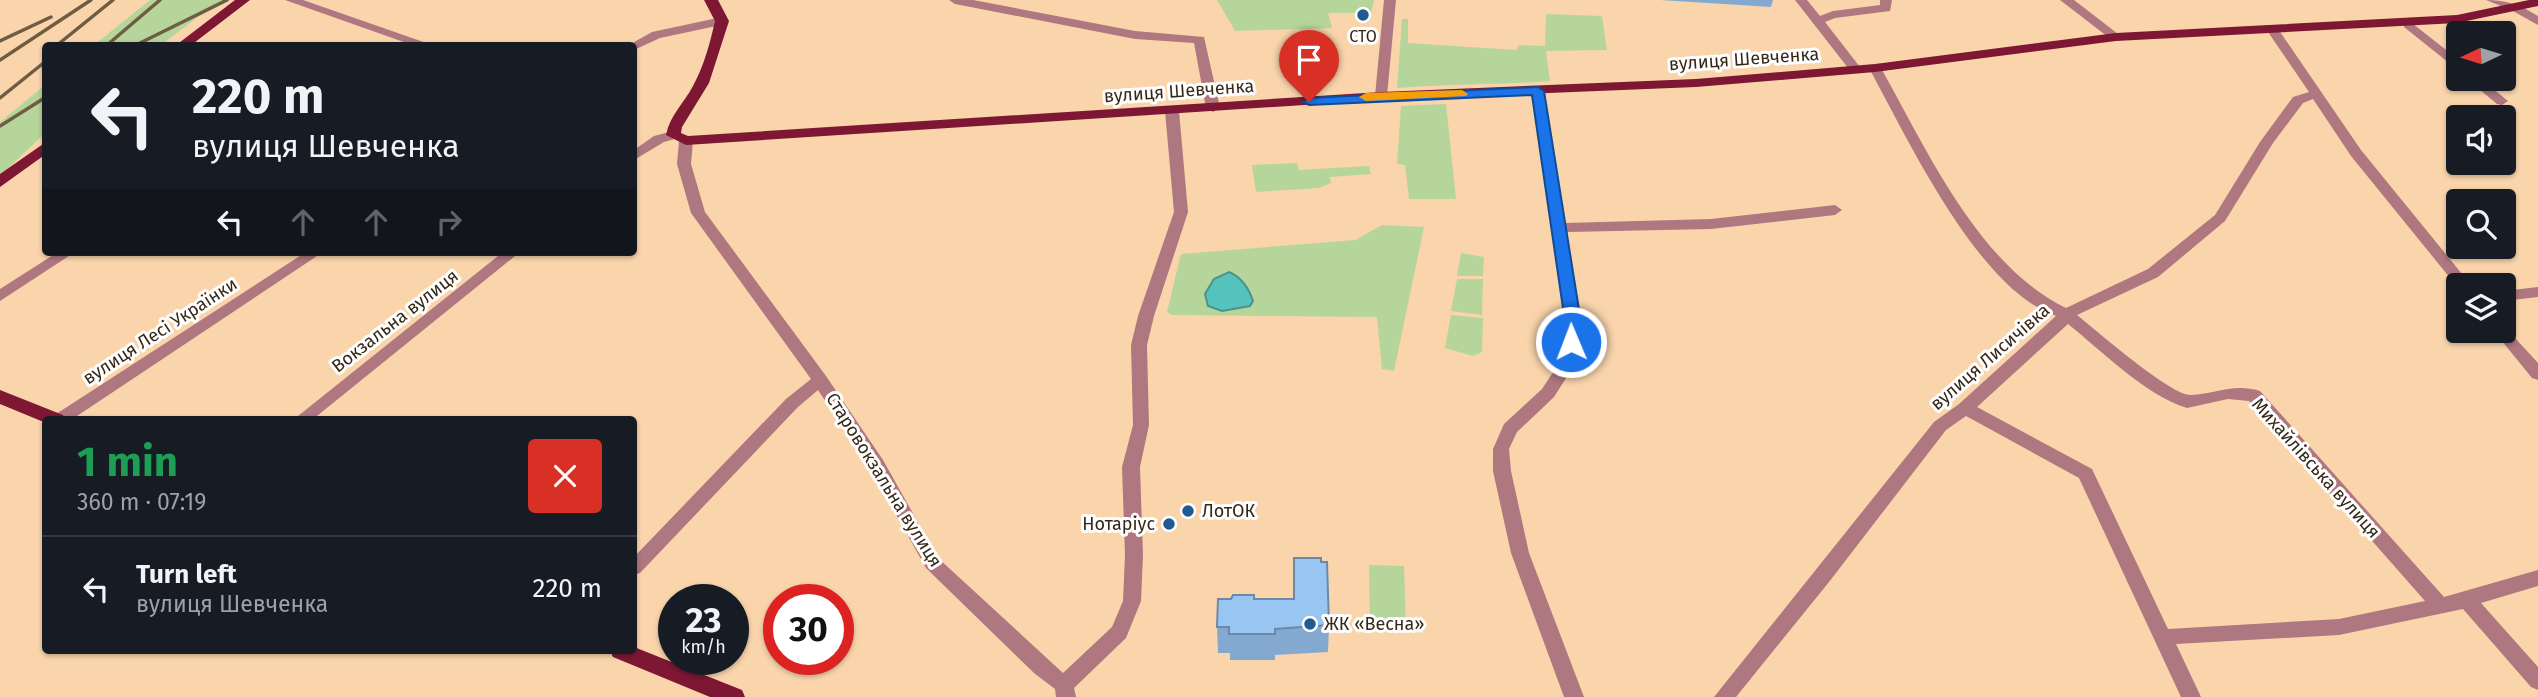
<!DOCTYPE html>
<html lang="en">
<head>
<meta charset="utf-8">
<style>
  body { margin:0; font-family:"Fira Sans",sans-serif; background:#20242c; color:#f1f3f6; height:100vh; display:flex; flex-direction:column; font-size:26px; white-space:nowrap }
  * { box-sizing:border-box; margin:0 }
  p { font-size:23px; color:#9ea1a6 }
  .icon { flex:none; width:38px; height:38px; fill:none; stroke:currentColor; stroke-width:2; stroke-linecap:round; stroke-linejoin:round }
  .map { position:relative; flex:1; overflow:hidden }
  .side { position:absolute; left:42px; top:416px; width:595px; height:238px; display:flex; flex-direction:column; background:#171b24; border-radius:7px; box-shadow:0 2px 5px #0004 }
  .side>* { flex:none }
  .banner { position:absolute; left:42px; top:42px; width:595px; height:214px; border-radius:7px; box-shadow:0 2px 5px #0004; background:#171b24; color:#f1f3f6; overflow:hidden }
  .needle { width:46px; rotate:266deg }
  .buttons { position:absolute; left:2446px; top:21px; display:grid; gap:14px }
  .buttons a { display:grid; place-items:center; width:70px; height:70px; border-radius:7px; background:#171b24; box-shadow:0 2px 5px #0004; font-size:35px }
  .speed { position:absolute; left:658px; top:584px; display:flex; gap:14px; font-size:35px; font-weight:700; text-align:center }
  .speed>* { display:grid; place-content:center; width:91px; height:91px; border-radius:50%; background:#171b24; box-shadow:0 2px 5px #0004; line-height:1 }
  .speed small { font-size:18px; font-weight:400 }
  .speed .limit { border:10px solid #d22; background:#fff; color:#111 }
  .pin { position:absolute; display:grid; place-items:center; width:60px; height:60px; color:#fff; margin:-72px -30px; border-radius:50% 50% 50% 0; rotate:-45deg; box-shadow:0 0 7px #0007 }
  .pin .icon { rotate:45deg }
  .me { position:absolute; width:77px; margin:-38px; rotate:359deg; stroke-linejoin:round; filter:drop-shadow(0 0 5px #0008) }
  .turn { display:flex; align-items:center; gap:24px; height:147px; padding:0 35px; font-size:32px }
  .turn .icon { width:91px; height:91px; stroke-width:2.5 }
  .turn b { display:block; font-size:49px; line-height:60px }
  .lanes { display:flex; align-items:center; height:66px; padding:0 35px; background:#0003; justify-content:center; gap:35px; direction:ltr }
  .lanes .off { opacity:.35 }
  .round { display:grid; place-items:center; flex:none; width:74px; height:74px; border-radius:7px; background:#20242c }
  .headline { display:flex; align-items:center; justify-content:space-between; height:119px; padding:0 35px }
  h1 { font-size:42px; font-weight:700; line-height:52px; color:#1e9e55 }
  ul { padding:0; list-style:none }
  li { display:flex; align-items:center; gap:21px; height:105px; padding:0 35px; border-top:2px solid #363941 }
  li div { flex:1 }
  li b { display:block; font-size:26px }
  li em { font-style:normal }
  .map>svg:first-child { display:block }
</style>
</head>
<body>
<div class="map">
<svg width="2538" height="697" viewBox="0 0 2538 697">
  <rect width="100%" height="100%" fill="#fad5ac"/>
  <path fill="#b6d59a" d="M 150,0 L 230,0 L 198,17 L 161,45 L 94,45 Z
    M 1217,0 L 1374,0 L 1371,13 L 1328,13 L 1332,28 L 1235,31 Z
    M 1546,14 L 1602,16 L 1607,50 L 1546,51 L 1550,81 C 1499,85 1448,84 1397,88 L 1402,19 L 1408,19 L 1408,43 L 1516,50 L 1519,45 L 1545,46 Z
    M 45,85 L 45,133 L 0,176 L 0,122 Z
    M 1446,104 L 1456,199 L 1409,199 L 1405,165 L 1397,164 L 1401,106 Z
    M 1297,163 L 1299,170 L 1369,166 L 1371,174 L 1330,177 L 1331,183 L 1319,188 L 1256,192 L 1252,165 Z
    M 1382,225 L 1424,227 L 1394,371 L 1382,369 L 1377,317 L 1172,315 L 1167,312 L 1181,254 L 1355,240 Z
    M 1461,253 L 1484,257 L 1483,276 L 1457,276 Z
    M 1457,279 L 1483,279 L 1482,315 L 1451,311 Z
    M 1451,315 L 1483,318 L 1482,352 L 1473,356 L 1445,348 Z
    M 1369,565 L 1404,566 L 1406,629 L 1370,628 Z"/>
  <path fill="#55c3bd" stroke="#4c948b" stroke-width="2" d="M 1229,272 C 1241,277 1249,289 1253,301 L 1250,306 L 1222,311 L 1208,306 L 1205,294 L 1214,279 Z"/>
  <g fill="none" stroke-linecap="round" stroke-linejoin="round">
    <path fill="#af777f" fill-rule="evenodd" d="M 285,0 L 303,0 L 435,46 L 415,46 Z
      M 949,0 L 973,0 L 1135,31 L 1204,37 L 1220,108 L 1213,112 L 1206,108 L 1194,43 L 1135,39 L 955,4 Z
      M 1384,0 L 1396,0 L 1387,96 L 1381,100 L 1375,96 Z
      M 1795,0 L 1807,0 L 1820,16 L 1833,11 L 1880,5 L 1880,0 L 1892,0 L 1890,11 L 1835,18 L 1825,22 L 1860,67 L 1860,73 L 1852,73 Z
      M 2060,0 L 2074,0 L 2122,37 L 2120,40 L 2112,40 Z
      M 2486,0 C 2507,0 2520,5 2538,16 L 2538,25 L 2511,10 Z
      M 722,17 L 728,21 L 726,24 L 660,38 L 634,50 L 634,46 L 627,46 L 652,32 Z
      M 2408,20 L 2459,60 L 2459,71 L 2404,27 L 2404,21 Z
      M 2272,25 L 2276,26 L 2361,150 L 2471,285 L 2459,285 L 2459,289 L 2351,156 L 2313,99 L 2303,103 L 2273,143 L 2225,221 L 2158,277 L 2077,315 C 2096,330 2171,396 2191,395 C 2216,394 2233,383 2260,391 L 2444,597 L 2538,570 L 2538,586 L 2481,603 L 2538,667 L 2538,690 L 2531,687 L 2463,609 L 2339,635 L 2176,644 L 2201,697 L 2181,697 L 2079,478 L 1966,416 L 1946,430 L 1829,582 L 1736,697 L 1714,697 L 1934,422 L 1959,404 L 2056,316 C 2049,312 2040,309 2032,304 C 1965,260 1907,138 1869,68 L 1871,65 L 1879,65 L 1881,68 C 1927,150 1978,265 2066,308 L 2148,269 L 2215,215 L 2260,142 L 2293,97 L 2309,92 L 2266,29 ZM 2068,324 C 2102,351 2145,395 2187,408 L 2228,399 L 2249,401 L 2425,601 L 2339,619 L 2168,629 L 2092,469 L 1977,407 Z
      M 2467,79 L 2481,79 L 2508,101 L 2502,105 L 2497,104 Z
      M 1538,87 L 1544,91 L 1565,223 L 1711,219 L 1835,205 L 1842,210 L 1835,215 L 1711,229 L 1567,232 L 1581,322 L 1577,361 L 1554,397 L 1517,432 L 1509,449 L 1511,471 L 1529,553 L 1584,697 L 1564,697 L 1511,553 L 1493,471 L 1493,449 L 1504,424 L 1542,389 L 1561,360 L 1565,322 L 1532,91 Z
      M 1172,107 L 1179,111 L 1188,212 L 1154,316 L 1147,345 L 1149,425 L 1140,467 L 1143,555 L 1141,601 L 1126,638 L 1074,688 L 1076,697 L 1056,697 L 1055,689 L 1034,673 L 926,568 L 871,470 L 818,390 L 798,407 L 640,573 L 634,575 L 634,557 L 786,399 L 811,379 L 691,213 L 677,164 L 679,141 L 686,137 L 693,141 L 691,164 L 705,212 L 826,376 L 883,460 L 938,558 L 1063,673 L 1112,627 L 1123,601 L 1125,555 L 1122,467 L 1133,425 L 1131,345 L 1138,316 L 1174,212 L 1165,111 Z
      M 673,131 L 678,132 L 678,138 L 664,142 L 634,160 L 634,150 L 654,136 Z
      M 58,252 L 75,252 L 0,301 L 0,289 Z
      M 306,252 L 323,252 L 71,420 L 51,420 L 53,416 Z
      M 503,252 L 520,252 L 312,420 L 293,420 Z
      M 2538,287 L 2538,297 L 2504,301 L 2504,291 Z
      M 2504,326 L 2538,363 L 2538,380 L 2532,378 L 2497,335 L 2494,331 L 2504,331 Z"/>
    <path fill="#7d1734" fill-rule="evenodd" d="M 235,0 L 250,0 L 190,46 L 175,46 Z
      M 704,0 L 718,0 L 729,21 L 709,83 L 682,127 L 681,133 L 688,136 L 1381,92 L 1696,79 L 1875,64 L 2116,33 L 2457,15 L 2529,0 L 2538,0 L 2538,6 L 2457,23 L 2116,41 L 1875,72 L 1696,87 L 1381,100 L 686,145 L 666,135 C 670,115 684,103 693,86 C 704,66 710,43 715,21 Z
      M 46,142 L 46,154 L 0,187 L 0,174 Z
      M 0,390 L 63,415 L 65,420 L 46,420 L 46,423 L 0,404 Z
      M 634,647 L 742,690 L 745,697 L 710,697 L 613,657 L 610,651 L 634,651 Z"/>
    <path stroke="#705c43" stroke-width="3.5" d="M 0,41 L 51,17
      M 56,46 L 113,0
      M 106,46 L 160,0
      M 134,46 L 227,0
      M 0,60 L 91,0
      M 0,98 L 46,61
      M 0,126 L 46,97"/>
  </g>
  <path fill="#84a9d1" d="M 1660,0 L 1773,0 L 1771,7 Z
    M 1294,558 L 1329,625 L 1328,652 L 1275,655 L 1275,660 L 1230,660 L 1230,653 L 1218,653 L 1217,627 L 1294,599 Z"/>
  <path fill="#99c5f3" stroke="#6b8aaa" stroke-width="2" d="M 1294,558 L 1321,558 L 1321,562 L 1327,562 L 1329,625 L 1275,629 L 1275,634 L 1229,634 L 1229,627 L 1217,627 L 1218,599 L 1231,599 L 1233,595 L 1254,595 L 1254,599 L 1294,599 Z"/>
  <path fill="#1a73e8" stroke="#114b97" stroke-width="2" d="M 1538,87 L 1544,91 L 1581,322 L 1579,342 L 1571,347 L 1563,342 L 1565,322 L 1532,95 L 1309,105 L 1303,102 L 1309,98 Z"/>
  <path fill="#f59e0b" d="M 1462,90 L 1468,94 L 1466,96 L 1366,101 L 1359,97 L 1366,93 Z"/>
  <g fill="#1f5b91" stroke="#fefefe" stroke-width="2.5">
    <circle cx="1363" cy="15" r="7"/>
    <circle cx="1188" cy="511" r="7"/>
    <circle cx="1169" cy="524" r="7"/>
    <circle cx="1310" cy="624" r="7"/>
  </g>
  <g text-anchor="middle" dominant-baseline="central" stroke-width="6" stroke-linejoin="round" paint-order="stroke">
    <g font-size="16" fill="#362817" stroke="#fefefe">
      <text x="1363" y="36">СТО</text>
    </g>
    <g font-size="18" fill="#362817" stroke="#fefefe">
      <text transform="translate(1744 59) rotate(-4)">вулиця Шевченка</text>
      <text transform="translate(1179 91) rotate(-4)">вулиця Шевченка</text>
      <text transform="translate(395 321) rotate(-38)">Вокзальна вулиця</text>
      <text transform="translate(160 331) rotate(-33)">вулиця Лесі Українки</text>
      <text transform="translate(1990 357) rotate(-41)">вулиця Лисичівка</text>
      <text transform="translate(2316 468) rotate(48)">Михайлівська вулиця</text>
      <text transform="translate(884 480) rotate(58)">Старовокзальна вулиця</text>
    </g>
    <g font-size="18" fill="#362817" stroke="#fefefe" text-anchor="start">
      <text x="1202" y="511">ЛотОК</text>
      <text x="1155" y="524" text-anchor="end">Нотаріус</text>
      <text x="1324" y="624">ЖК «Весна»</text>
    </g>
  </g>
</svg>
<div class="buttons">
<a><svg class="needle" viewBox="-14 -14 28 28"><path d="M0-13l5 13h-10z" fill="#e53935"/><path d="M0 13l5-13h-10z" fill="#9ea1a6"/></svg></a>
<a><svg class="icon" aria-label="sound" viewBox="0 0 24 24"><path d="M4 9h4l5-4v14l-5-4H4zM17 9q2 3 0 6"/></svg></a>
<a><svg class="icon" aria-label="search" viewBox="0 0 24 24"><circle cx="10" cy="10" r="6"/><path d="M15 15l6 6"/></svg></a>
<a><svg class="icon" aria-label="layers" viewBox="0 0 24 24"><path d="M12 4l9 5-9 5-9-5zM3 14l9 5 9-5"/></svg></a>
</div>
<div class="speed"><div>23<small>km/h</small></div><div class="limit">30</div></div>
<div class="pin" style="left:1309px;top:102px;background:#d93025"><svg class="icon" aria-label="arrive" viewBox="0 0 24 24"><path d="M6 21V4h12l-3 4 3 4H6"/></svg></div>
<svg class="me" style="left:1571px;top:342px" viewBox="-20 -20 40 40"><circle r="17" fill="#1a73e8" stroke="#fff" stroke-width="3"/><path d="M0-11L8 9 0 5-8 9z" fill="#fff"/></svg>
<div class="banner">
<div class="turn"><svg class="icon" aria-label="left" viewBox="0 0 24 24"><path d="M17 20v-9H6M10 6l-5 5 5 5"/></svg><div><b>220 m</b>вулиця Шевченка</div></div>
<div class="lanes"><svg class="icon" aria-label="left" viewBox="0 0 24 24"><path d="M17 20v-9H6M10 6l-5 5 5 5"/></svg><svg class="icon off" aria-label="ahead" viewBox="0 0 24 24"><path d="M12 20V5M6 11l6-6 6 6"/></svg><svg class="icon off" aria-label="ahead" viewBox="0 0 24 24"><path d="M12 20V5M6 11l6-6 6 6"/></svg><svg class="icon off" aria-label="right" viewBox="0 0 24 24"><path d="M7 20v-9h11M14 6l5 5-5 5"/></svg></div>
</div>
<section class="side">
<div class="headline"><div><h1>1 min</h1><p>360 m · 07:19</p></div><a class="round" style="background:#d93025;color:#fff"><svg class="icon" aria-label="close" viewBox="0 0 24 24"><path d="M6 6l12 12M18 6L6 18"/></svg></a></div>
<ul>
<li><svg class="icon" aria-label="left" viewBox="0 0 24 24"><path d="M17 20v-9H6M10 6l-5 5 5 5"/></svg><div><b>Turn left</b><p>вулиця Шевченка</p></div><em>220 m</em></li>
</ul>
</section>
</div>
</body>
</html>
